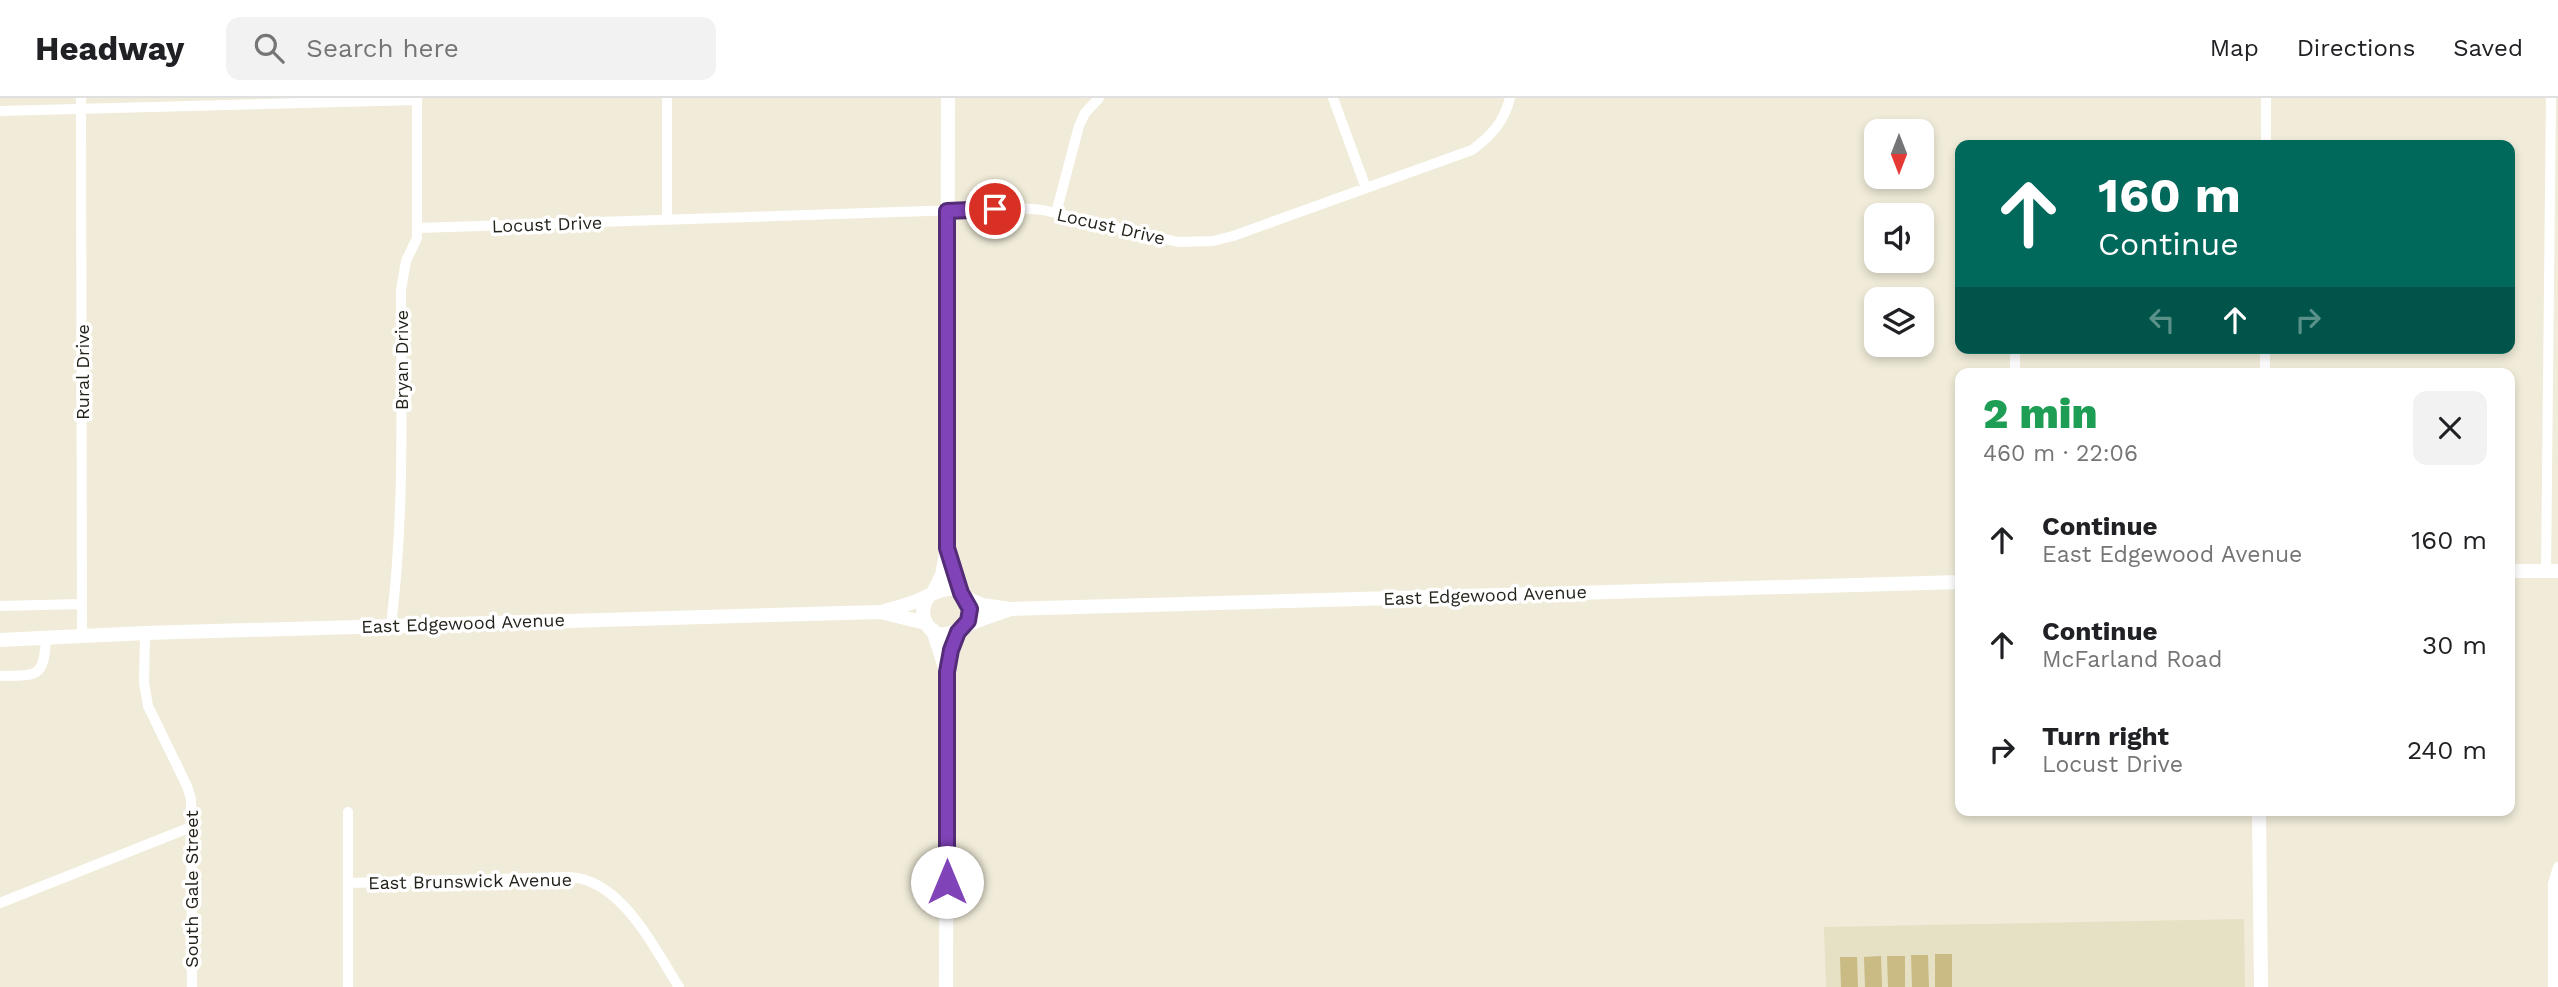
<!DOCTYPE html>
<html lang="en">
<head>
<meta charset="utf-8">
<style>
  body { margin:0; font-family:"Work Sans",sans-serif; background:#f2f2f2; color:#202124; height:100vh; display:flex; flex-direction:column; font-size:26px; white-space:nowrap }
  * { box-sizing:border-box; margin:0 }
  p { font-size:23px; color:#757577 }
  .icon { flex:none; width:38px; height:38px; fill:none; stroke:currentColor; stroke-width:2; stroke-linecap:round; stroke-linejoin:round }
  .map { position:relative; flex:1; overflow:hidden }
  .drawer { position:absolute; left:1955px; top:270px; width:560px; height:448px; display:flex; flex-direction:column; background:#fff; border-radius:14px; box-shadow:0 4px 10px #0003 }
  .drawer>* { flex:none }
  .guide { position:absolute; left:1955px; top:42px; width:560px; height:214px; border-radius:14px; box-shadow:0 4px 10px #0003; background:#00695c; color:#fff; overflow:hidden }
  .needle { width:46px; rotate:180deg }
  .tools { position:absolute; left:1864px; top:21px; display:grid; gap:14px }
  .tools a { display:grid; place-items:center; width:70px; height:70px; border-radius:14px; background:#fff; box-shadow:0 4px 10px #0003; font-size:35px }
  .pin { position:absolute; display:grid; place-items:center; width:60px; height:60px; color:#fff; margin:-30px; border:4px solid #fff; border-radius:50%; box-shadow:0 2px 7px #0007 }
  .me { position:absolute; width:77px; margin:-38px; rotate:0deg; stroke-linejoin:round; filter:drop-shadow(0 0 5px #0008) }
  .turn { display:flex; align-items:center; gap:24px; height:147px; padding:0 28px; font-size:32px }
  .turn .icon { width:91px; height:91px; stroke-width:2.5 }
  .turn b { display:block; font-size:49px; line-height:60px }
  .lanes { display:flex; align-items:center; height:66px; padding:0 28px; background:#0003; justify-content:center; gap:35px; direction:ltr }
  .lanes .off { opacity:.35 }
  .round { display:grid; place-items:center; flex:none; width:74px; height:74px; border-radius:14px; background:#f2f2f2 }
  .head { display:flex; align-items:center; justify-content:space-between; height:119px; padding:0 28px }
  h1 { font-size:42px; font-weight:800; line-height:52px; color:#1e9e55 }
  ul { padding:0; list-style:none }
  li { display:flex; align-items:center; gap:21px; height:105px; padding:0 28px }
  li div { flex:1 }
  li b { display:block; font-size:26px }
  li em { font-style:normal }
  header { display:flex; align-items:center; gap:42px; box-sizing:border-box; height:98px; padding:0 35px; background:#fff; border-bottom:2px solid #e0e0e0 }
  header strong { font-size:33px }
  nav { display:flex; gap:38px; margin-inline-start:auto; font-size:24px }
  .search { width:490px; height:63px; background:#f2f2f2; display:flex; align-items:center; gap:18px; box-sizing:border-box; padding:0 24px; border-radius:14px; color:#757577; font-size:26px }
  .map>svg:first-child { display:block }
</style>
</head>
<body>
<header>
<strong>Headway</strong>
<div class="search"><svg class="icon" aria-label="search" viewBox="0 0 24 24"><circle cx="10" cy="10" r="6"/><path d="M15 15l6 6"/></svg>Search here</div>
<nav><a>Map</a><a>Directions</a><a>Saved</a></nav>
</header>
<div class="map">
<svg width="2558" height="889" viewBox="0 0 2558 889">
  <rect width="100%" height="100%" fill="#f1ecd9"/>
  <path fill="#e6e0c5" d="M 2244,821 L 2245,889 L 1826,889 L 1824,829 Z"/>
  <path fill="#cabb85" d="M 1935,856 L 1952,856 L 1952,889 L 1935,889 Z
    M 1911,857 L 1928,857 L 1929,889 L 1912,889 Z
    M 1881,858 L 1882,889 L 1865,889 L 1864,859 Z
    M 1887,858 L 1905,858 L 1905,889 L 1888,889 Z
    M 1840,859 L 1857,859 L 1858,889 L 1841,889 Z"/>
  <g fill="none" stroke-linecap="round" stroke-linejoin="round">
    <path stroke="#fff" stroke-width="10" d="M 81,0 L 82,538
      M 1333,0 L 1366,90
      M 0,13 L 417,2
      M 2266,47 L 2266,0
      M 1056,115 L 1079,28 L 1085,15 L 1099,0
      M 667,122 L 667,0
      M 417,130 L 1019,110 L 1043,112 L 1178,144 L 1213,143 L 1233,138 L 1472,52 C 1491,38 1504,24 1510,0
      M 2015,275 L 2015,258
      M 2265,275 L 2265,250
      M 2546,473 L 2551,0
      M 0,508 L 82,506
      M 391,527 C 405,416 401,304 401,192 L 406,163 L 417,140 L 417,0
      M 145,535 L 144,585 L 148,608 L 187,688 L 191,701 L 192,889
      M 0,578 C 37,577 44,581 46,540
      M 348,785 L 568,779 C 621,780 654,850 679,889
      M 0,805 L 191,729
      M 348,889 L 348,714
      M 2553,889 L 2553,786 L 2558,769"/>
    <path stroke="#fff" stroke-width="14" d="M 948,454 L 961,495
      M 2510,473 L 2558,473
      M 934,493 L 942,477 L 947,450 L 948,0
      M 929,498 C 924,505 921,514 925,523 C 938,548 955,532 972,525 C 983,520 996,516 1008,512
      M 966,500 L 982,507 L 1010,511 L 1960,484
      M 884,513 C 896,510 906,507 917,503 C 933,496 954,480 967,502 C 972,511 970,520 965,528
      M 933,532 L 946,573
      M 0,542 L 145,535 L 880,514 L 926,525
      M 2259,712 L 2261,889
      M 946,889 L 947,574 L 951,552 L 958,534"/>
  </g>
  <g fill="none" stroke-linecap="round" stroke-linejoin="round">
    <defs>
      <path id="route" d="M 947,784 L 947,574 L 951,552 L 958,534 L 968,523 L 970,511 L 961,495 L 947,450 L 947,113 L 995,111"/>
    </defs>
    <use href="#route" stroke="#542c78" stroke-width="18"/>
    <use href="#route" stroke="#8143b8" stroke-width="12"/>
  </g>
  <g text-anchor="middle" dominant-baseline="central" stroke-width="7" stroke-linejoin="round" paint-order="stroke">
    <g font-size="18" fill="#24231b" stroke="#fff">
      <text transform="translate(547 126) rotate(-2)">Locust Drive</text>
      <text transform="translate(1111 128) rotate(13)">Locust Drive</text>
      <text transform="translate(401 262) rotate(-90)">Bryan Drive</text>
      <text transform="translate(82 274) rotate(-90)">Rural Drive</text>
      <text transform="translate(1485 497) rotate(-2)">East Edgewood Avenue</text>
      <text transform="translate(463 525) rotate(-2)">East Edgewood Avenue</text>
      <text transform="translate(470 783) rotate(-1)">East Brunswick Avenue</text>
      <text transform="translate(191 791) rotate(-90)">South Gale Street</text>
    </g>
  </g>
</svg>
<div class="tools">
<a><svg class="needle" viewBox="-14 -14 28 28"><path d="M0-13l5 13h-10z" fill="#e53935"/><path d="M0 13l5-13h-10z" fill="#757577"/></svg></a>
<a><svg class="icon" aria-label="sound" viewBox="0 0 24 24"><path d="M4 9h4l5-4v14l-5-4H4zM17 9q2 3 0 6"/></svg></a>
<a><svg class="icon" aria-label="layers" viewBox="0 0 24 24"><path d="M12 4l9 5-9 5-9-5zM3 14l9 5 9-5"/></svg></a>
</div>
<div class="pin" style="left:995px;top:111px;background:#d93025"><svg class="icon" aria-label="arrive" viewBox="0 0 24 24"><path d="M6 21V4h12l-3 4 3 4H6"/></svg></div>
<svg class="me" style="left:947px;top:784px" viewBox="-20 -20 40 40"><circle r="19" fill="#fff"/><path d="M0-13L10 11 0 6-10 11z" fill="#8143b8"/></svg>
<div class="guide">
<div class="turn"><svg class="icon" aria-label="ahead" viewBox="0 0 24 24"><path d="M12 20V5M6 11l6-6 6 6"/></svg><div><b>160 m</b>Continue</div></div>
<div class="lanes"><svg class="icon off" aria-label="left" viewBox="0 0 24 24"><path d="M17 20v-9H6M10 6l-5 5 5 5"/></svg><svg class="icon" aria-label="ahead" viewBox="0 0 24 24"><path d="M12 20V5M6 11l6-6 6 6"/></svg><svg class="icon off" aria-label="right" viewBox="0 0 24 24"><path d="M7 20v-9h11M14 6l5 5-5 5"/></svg></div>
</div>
<section class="drawer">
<div class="head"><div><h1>2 min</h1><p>460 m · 22:06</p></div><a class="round"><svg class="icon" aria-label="close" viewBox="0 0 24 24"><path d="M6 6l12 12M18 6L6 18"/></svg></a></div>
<ul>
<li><svg class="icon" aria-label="ahead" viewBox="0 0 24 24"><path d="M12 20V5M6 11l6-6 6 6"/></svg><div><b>Continue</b><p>East Edgewood Avenue</p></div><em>160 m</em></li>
<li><svg class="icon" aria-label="ahead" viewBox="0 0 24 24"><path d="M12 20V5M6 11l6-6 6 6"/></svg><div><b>Continue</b><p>McFarland Road</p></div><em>30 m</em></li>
<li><svg class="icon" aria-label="right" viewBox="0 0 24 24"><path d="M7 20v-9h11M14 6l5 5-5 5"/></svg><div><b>Turn right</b><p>Locust Drive</p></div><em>240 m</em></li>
</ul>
</section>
</div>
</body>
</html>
